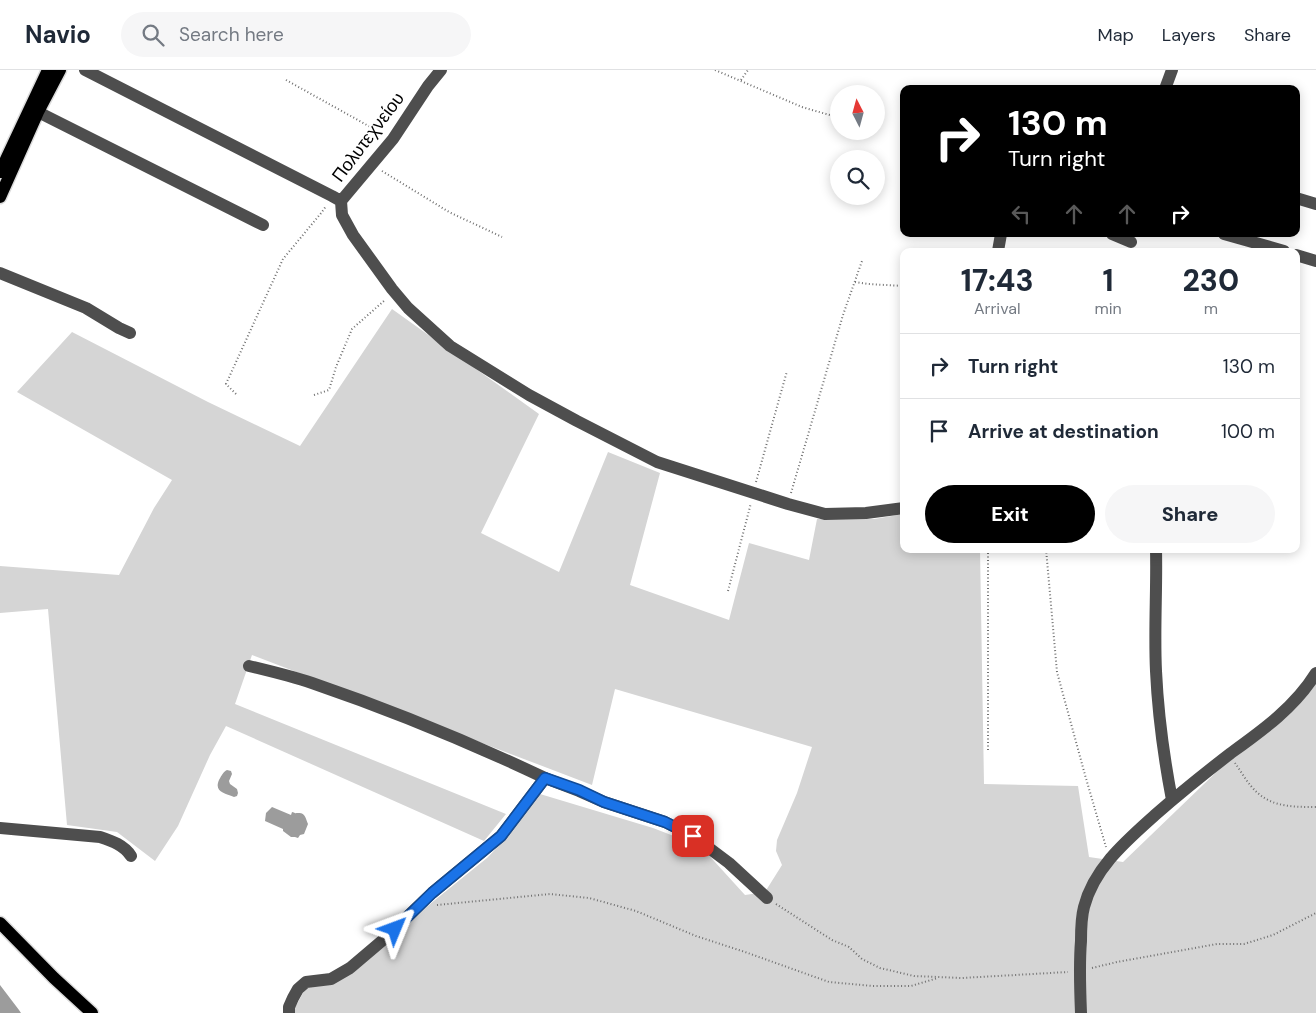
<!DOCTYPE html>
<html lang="en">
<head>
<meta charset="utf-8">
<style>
  body { margin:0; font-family:"DM Sans",sans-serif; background:#f6f6f7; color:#1f2937; height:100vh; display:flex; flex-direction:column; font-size:19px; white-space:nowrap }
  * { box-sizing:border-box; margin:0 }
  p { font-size:16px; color:#747a83 }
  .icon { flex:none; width:28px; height:28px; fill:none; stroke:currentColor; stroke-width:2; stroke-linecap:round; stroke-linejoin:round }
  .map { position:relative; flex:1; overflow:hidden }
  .panel { position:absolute; left:900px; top:178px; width:400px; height:305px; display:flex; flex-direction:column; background:#fff; border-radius:10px; box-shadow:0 2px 12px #0003 }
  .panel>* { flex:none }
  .hud { position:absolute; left:900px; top:15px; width:400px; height:152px; border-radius:10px; box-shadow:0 2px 12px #0003; background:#000; color:#fff; overflow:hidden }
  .needle { width:32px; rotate:354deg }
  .tools { position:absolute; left:830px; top:15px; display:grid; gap:10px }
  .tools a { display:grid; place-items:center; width:55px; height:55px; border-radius:50%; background:#fff; box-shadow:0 2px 12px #0003; font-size:25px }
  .pin { position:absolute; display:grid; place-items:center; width:42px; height:42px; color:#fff; margin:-21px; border-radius:10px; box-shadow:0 2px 8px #0006 }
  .me { position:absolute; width:55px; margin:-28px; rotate:46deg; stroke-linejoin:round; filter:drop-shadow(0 0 4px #0008) }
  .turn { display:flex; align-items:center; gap:18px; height:105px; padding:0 25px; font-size:22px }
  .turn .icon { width:65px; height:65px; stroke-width:2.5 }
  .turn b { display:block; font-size:35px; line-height:42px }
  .lanes { display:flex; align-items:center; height:48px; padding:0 25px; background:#0003; justify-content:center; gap:25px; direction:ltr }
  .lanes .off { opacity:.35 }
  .eta { display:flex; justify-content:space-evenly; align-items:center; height:85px; text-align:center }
  .eta b { font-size:30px; font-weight:800; line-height:35px }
  .cta { display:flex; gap:10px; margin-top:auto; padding:10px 25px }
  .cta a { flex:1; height:58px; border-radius:30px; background:#000; color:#fff; font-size:20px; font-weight:800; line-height:58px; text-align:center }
  .cta a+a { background:#f6f6f7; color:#1f2937 }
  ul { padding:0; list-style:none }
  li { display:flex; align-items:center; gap:15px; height:65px; padding:0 25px; border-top:1px solid #e0e1e3 }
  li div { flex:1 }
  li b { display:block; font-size:19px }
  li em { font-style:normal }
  header { display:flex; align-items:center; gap:30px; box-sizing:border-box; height:70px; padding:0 25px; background:#fff; border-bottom:1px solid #e0e1e3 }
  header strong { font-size:24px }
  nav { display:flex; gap:28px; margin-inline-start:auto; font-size:18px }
  .search { width:350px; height:45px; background:#f6f6f7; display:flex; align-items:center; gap:12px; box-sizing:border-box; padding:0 18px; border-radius:28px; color:#747a83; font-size:19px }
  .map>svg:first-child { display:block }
</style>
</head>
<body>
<header>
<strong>Navio</strong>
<div class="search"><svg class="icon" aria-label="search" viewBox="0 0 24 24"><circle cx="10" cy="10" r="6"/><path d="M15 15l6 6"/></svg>Search here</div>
<nav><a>Map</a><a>Layers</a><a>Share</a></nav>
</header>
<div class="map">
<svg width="1316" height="943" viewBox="0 0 1316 943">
  <rect width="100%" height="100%" fill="#fff"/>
  <path fill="#d5d5d5" d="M 392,239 L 539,344 L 481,463 L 559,502 L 608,382 L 660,403 L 630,515 L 729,550 L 749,473 L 809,490 L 817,449 L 874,449 L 904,444 L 904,479 L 980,479 L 984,714 L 1078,716 L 1089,787 L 1123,792 L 1312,610 L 1316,602 L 1316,943 L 292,943 L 308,914 L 336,910 L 487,788 L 510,764 L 521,744 L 540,724 L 653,758 L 679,768 L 704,780 L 745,825 L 765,822 L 782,795 L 776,781 L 777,770 L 797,723 L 812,677 L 615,619 L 592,715 L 252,585 L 235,634 L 506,744 L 484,771 L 226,656 L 210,685 L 178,756 L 155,791 L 117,762 L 67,755 L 48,539 L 0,543 L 0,496 L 119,505 L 154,438 L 172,410 L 17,322 L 72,262 L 208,332 L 300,376 Z"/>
  <path fill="#9c9c9c" d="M 227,700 L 231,701 L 232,704 L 229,711 L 230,714 L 237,719 L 238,723 L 237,726 L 234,727 C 224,723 214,722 219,710 C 222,705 223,702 227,700 Z
    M 272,737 L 291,745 L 292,742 C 298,744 293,743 298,743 C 305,742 306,749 308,754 L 304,764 L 300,765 L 298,768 L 295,767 L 291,767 L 283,761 L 283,759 L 265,751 L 266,743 Z
    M 0,915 L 19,940 L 21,943 L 0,943 Z"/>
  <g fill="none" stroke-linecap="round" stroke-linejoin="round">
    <defs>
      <path id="major" d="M 0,102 L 48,0
        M 0,127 L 38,42 L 60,0
        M 0,853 L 54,908 L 92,943"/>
    </defs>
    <use href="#major" stroke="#dbdbdb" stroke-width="15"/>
    <path stroke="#707070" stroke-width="2" stroke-dasharray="1 2.5" stroke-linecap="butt" d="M 715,0 L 802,37 L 833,46
      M 286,10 L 383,64
      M 741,10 L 748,0
      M 382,101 L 449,142 L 502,167
      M 855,212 L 868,214 L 904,216
      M 236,324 L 226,314 L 283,189 L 322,142 L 326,136
      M 314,325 L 329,320 L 336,297 L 352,259 L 385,230
      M 756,412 L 787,301
      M 791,423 L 843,245 L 862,191
      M 1046,479 L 1057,602 L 1085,705 L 1106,777
      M 728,521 L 751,433
      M 988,680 L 988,479
      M 1235,693 C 1240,700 1245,709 1251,716 C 1268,737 1290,737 1316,737
      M 776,834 L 832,870 L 849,877 L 862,889 L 880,898 L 914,906 L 962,908 L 1068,902
      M 437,835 L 550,824 L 589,828 L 636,841 L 696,866 L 745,882 L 829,912 L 873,916 L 911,916 L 938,908
      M 1092,898 L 1117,892 L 1217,874 L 1244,874 L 1273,865 L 1316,843"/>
    <path stroke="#4e4e4e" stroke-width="12" d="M 85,0 L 332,126 L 341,131
      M 1165,19 L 1172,0
      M 38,42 L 263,155
      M 1296,128 L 1316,134
      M 341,131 L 342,145 L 353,165 L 392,219 L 408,238 L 450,276 L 529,325 L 577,351 L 657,392 L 788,434 L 825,444 L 866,443 L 904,438
      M 341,131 L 393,69 L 428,16 L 441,0
      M 1112,164 L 1131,172
      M 1224,164 L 1284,181
      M 998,181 L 1001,164
      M 1296,185 L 1316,191
      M 0,203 L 86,238 L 119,258 L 130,263
      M 1156,479 C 1157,519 1154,560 1156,601 C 1158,644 1164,688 1172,730
      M 249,596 C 270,601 291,606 312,613 C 391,640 469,672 545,708 L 501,766 L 432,823 L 383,870 L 350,898 L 331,909 L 306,912 L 298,919 L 293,928 L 289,937 L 289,943
      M 545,708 L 579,721 L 604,732 L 665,752 L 693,766 L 729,793 L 767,828
      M 0,758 L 100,767 C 112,771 124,775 131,786
      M 1081,943 C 1080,919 1079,895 1081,871 C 1081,860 1081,848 1084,837 C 1094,798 1126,771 1155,745 C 1179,724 1205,703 1231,683 C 1263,660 1295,637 1316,603"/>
    <use href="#major" stroke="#000" stroke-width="12"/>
  </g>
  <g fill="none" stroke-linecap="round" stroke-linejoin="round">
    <defs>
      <path id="route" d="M 395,859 L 432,823 L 501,766 L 545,708 L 579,720 L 604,732 L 665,752 L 693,766"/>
    </defs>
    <use href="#route" stroke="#114b97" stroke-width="12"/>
    <use href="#route" stroke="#1a73e8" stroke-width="9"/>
  </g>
  <g text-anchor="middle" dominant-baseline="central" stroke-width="5" stroke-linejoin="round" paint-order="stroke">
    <g font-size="18" fill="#000" stroke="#fff">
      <text transform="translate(368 67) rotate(-53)">Πολυτεχνείου</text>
    </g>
  </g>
</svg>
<div class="tools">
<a><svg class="needle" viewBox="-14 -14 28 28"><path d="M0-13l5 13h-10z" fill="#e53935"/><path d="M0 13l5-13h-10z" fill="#747a83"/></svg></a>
<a><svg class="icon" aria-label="search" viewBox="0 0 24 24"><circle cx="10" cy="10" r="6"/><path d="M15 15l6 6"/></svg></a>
</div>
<div class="pin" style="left:693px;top:766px;background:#d93025"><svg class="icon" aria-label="arrive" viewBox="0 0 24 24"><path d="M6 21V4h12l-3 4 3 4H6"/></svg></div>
<svg class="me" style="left:395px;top:859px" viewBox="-20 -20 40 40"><path d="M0-17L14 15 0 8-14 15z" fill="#1a73e8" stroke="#fff" stroke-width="4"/></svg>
<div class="hud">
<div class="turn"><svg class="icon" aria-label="right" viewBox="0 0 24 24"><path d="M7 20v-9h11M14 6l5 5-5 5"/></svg><div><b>130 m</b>Turn right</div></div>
<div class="lanes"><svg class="icon off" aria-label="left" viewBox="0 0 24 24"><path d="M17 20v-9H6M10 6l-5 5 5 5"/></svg><svg class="icon off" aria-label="ahead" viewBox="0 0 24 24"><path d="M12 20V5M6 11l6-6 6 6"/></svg><svg class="icon off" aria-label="ahead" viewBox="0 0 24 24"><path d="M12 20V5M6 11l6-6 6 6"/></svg><svg class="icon" aria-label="right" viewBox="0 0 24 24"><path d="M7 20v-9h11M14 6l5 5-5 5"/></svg></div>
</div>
<section class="panel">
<div class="eta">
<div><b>17:43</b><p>Arrival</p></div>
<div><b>1</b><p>min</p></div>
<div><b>230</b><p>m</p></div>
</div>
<ul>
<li><svg class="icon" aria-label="right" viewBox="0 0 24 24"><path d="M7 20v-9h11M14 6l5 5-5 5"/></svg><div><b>Turn right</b></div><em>130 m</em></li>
<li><svg class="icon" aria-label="arrive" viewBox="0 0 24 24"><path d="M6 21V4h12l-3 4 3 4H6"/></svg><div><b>Arrive at destination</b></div><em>100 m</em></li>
</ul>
<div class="cta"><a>Exit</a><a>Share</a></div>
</section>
</div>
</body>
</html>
